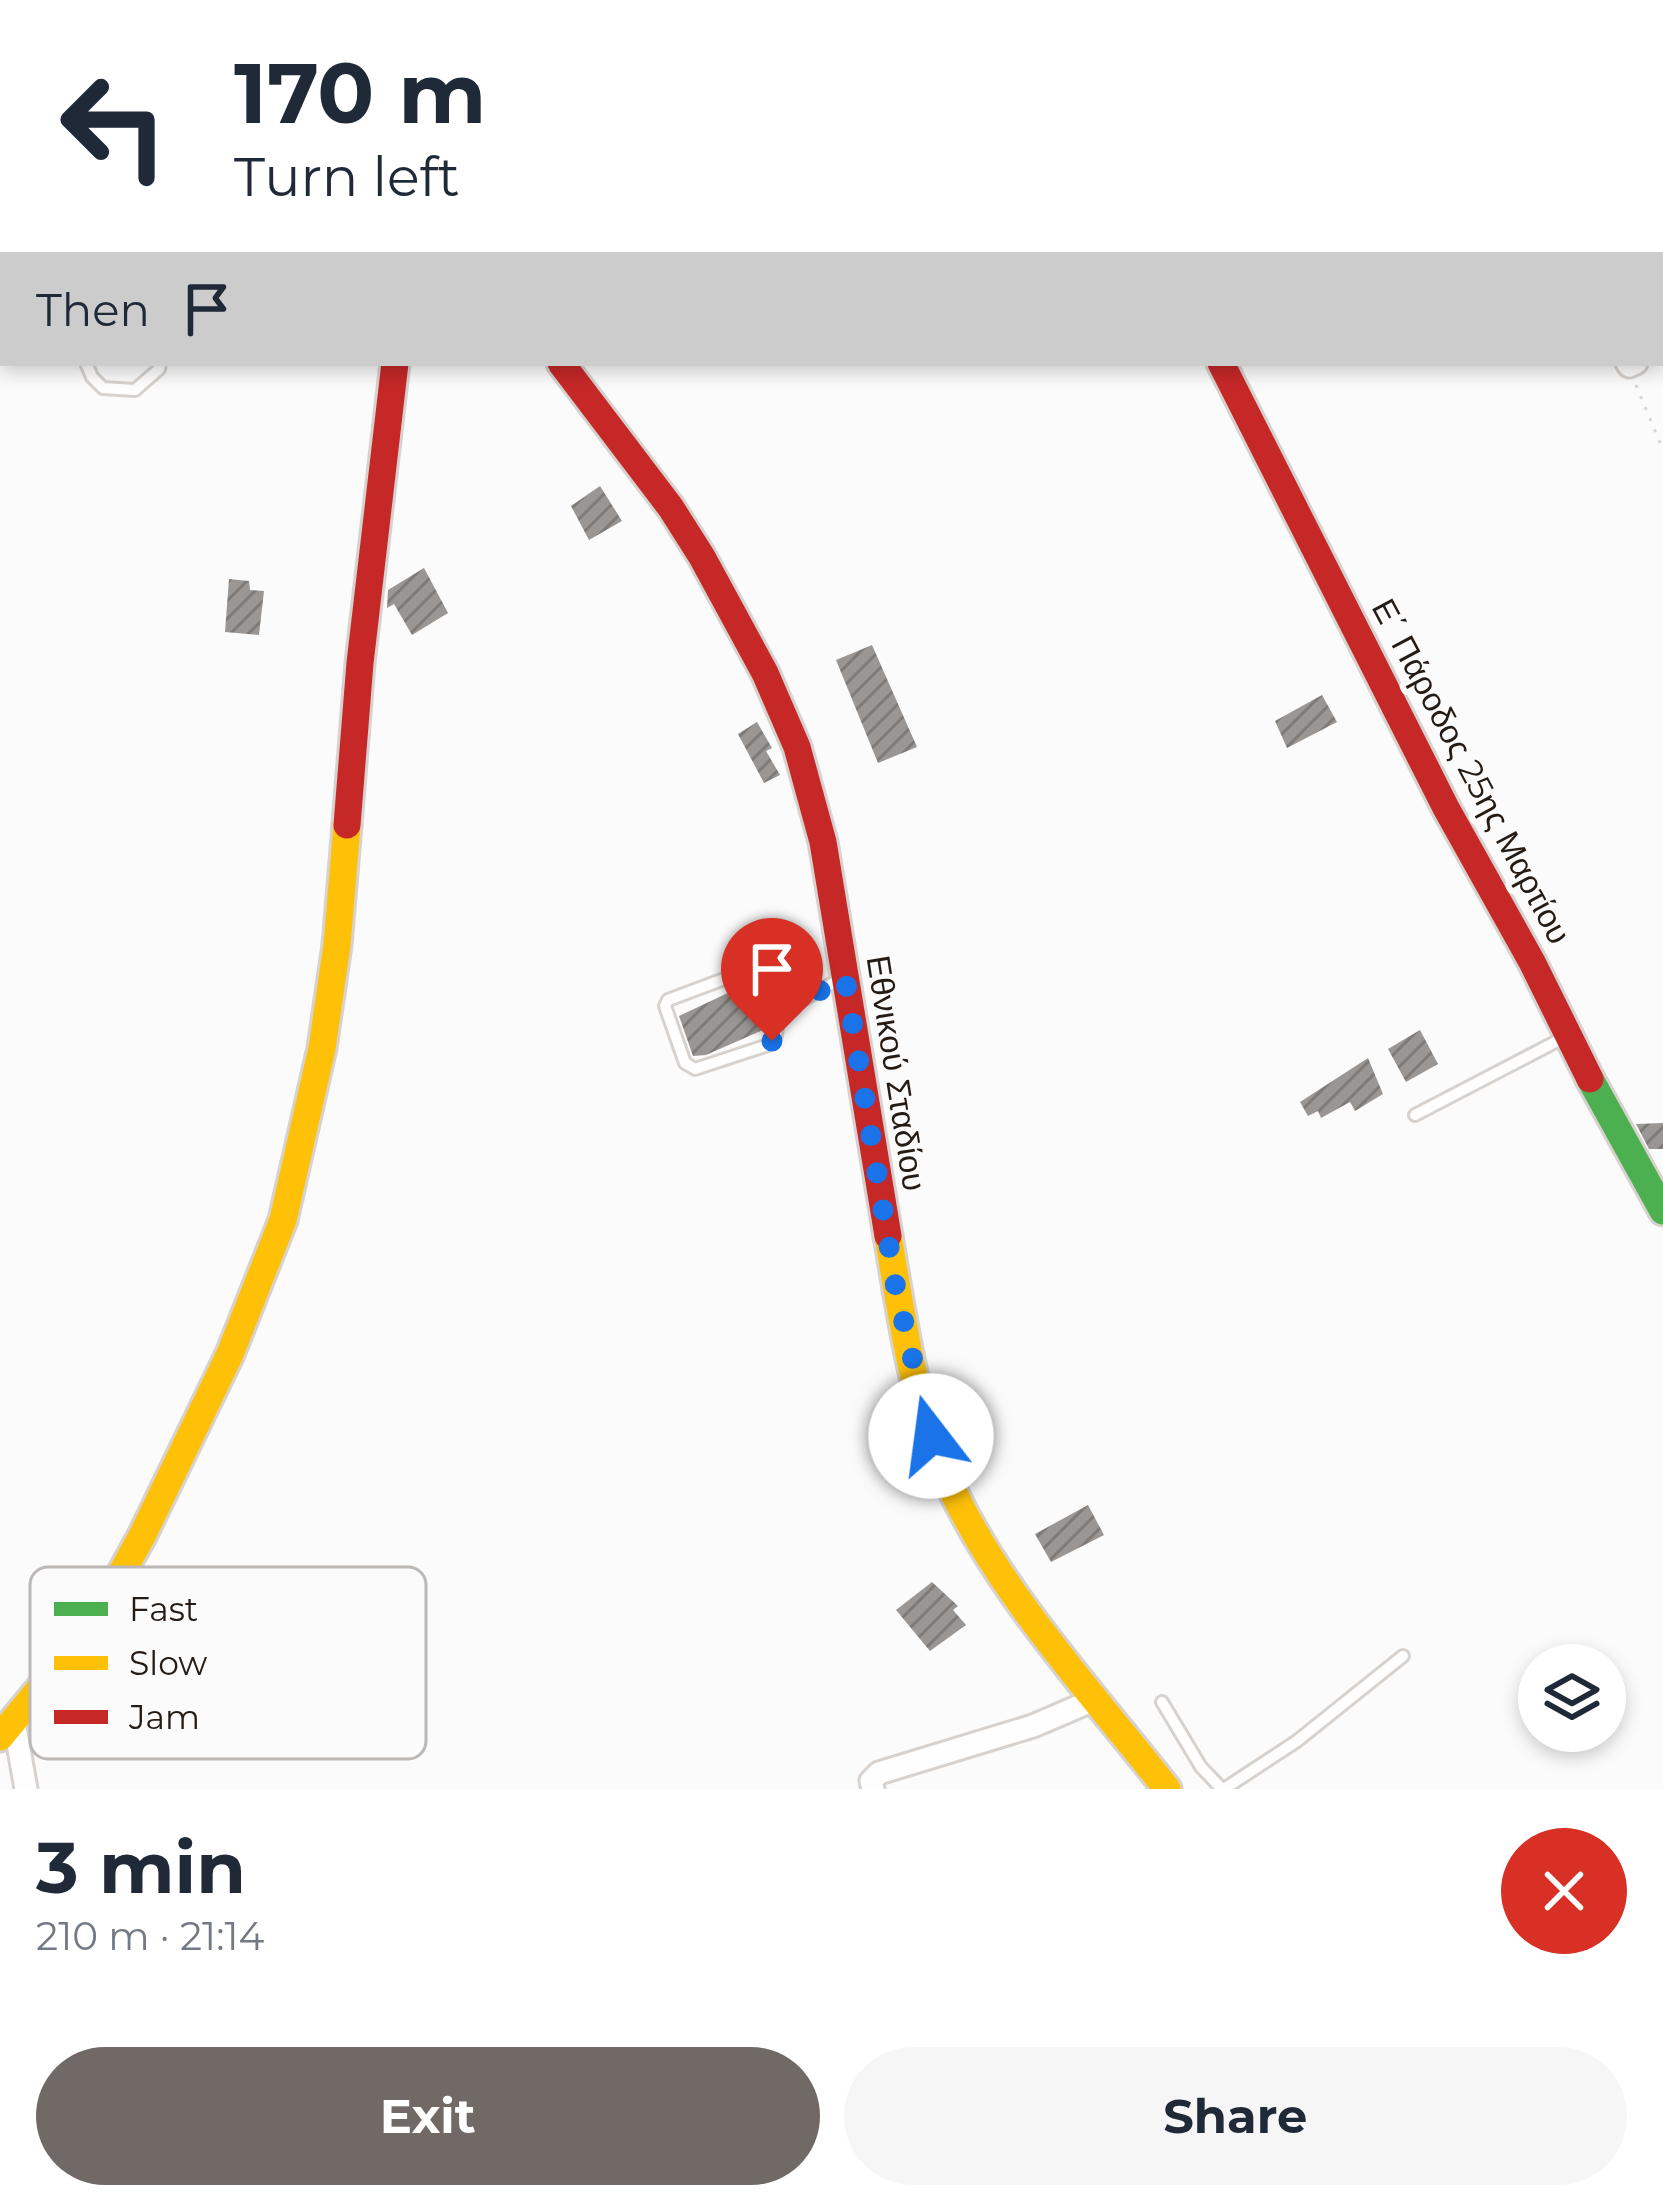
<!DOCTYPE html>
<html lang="en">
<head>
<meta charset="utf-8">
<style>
  body { margin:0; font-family:Montserrat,sans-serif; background:#f6f6f7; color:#1f2937; height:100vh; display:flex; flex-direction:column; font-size:45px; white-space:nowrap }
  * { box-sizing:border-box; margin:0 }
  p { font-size:39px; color:#747a83 }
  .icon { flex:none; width:66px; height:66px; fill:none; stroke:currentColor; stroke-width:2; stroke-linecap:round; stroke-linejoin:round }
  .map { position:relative; height:1789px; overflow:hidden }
  .panel { display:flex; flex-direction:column; background:#fff; flex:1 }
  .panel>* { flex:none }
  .banner { position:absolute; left:0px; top:0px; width:1665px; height:366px; box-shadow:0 6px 18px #0003; background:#fff; color:#1f2937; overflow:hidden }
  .controls { position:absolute; left:1518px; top:1644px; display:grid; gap:24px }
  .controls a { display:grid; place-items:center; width:108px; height:108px; border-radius:50%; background:#fff; box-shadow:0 6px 18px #0003; font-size:60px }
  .pin { position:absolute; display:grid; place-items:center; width:102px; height:102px; color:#fff; margin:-123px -51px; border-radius:50% 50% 50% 0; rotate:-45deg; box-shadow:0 0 12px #0007 }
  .pin .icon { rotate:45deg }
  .me { position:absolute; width:132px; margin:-66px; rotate:345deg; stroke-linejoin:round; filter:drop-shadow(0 0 9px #0008) }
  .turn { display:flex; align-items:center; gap:42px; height:252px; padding:0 36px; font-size:54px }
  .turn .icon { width:156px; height:156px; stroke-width:2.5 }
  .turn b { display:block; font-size:84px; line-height:102px }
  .then { display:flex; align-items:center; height:114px; padding:0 36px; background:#0003; gap:24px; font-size:45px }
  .round { display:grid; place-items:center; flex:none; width:126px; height:126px; border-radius:63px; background:#f6f6f7 }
  .summary { display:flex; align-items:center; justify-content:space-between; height:204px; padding:0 36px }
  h1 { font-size:72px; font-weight:700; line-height:90px }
  .primary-button { display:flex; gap:24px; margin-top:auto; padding:24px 36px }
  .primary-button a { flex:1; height:138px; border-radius:72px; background:#706966; color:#fff; font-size:48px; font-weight:700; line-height:138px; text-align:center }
  .primary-button a+a { background:#f6f6f7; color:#1f2937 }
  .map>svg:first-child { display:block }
</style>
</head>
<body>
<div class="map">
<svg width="1663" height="1789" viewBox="0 0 1663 1789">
  <defs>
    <pattern id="building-hatch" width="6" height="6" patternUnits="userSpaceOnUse" patternTransform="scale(3)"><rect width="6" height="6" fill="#9a9693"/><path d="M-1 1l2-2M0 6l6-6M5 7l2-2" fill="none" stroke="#7d7a77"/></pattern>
  </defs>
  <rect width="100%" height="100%" fill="#fbfbfb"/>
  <path fill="url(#building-hatch)" d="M 600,486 L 622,521 L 589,540 L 571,506 Z
    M 424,568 L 448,613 L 412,635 L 394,604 L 387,608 L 388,590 Z
    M 229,579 L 249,581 L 250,590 L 264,591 L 259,635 L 225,632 Z
    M 872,645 L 917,747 L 878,763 L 836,660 Z
    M 1322,695 L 1337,722 L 1287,748 L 1275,721 Z
    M 757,722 L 772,748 L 766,751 L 780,775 L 764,783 L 738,734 Z
    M 747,984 L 765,1029 L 706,1055 L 693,1056 L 679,1016 Z
    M 1420,1030 L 1438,1064 L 1406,1082 L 1388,1049 Z
    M 1368,1058 L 1383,1094 L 1355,1111 L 1350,1102 L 1321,1118 L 1318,1111 L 1308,1116 L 1300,1102 Z
    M 1663,1123 L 1663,1149 L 1649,1149 L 1636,1124 Z
    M 1088,1505 L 1104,1535 L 1051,1562 L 1035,1534 Z
    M 932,1582 L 958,1606 L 953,1610 L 966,1625 L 930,1651 L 896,1610 Z"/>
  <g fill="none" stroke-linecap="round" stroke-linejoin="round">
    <defs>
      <path id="lane" d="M 86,363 L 92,377 L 103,388 L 135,390 L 159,369 L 160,363
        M 779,1013 L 756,967 L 668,1000 L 665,1006 L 685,1063 L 695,1069 L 768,1045 L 776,1035 L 779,1013 L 842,978
        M 1415,1115 L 1567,1036
        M 1162,1702 L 1201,1767 L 1222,1789
        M 1224,1789 L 1297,1741 L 1403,1656"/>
      <path id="street" d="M 1033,0 L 1034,3
        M 1481,0 L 1483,3
        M 1608,0 L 1609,3
        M 97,3 L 103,0
        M 387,3 L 393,0
        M 1662,31 L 1663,30
        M 0,48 L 3,47
        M 0,184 L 3,183
        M 1662,351 L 1663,350
        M 1627,363 L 1629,366 L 1636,363
        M 94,1623 L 372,1725
        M 14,1721 L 26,1789
        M 873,1789 L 871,1781 L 879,1773 L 1033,1726 L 1096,1699"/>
      <path id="fast" d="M 434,0 L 434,3
        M 1590,1079 L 1663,1211"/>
      <path id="slow" d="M 888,1236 C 901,1310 911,1388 939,1459 C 985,1578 1089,1689 1167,1789
        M 0,1737 L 94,1623 L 142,1536 L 230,1354 L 283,1220 L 322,1048 L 337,945 L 347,825"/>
      <path id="jam" d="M 561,363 L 671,508 L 702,557 L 765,673 L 797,747 L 823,842 L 888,1236
        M 1221,363 L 1446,808 L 1532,962 L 1590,1079
        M 347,825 L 360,663 L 395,363"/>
    </defs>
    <use href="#lane" stroke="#d7d2ce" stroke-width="16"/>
    <use href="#street" stroke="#d7d2ce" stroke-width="27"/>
    <use href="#fast" stroke="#d7d2ce" stroke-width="33"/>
    <use href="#slow" stroke="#d7d2ce" stroke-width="33"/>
    <use href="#jam" stroke="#d7d2ce" stroke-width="33"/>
    <path stroke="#d6d6d6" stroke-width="3" stroke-dasharray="3 9" stroke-linecap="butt" d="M 1636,385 L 1663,450"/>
    <use href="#lane" stroke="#fefefe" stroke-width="10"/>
    <use href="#street" stroke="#fefefe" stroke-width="21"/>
    <use href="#fast" stroke="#4caf50" stroke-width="27"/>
    <use href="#slow" stroke="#ffc107" stroke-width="27"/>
    <use href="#jam" stroke="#c62828" stroke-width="27"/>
  </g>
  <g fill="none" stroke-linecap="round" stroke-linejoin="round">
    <path stroke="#1a73e8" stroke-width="21" stroke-dasharray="0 37.8" d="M 772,1041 L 779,1013 L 845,977 L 896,1289 L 931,1436"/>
  </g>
  <g text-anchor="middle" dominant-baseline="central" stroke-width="12" stroke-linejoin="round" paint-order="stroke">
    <g font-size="33" fill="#251b15" stroke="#fbfbfb">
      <text transform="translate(1472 771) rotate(62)">Ε΄ Πάροδος 25ης Μαρτίου</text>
      <text transform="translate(897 1073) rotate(81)">Εθνικού Σταδίου</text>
    </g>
  </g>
  <rect x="30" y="1567" width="396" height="192" rx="18" fill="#fbfbfb" stroke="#bbb8b6" stroke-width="3"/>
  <rect x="54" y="1602" width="54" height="14" fill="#4caf50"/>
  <rect x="54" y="1656" width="54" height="14" fill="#ffc107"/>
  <rect x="54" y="1710" width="54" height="14" fill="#c62828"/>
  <g font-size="33" fill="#251b15">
    <text x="129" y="1621">Fast</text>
    <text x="129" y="1675">Slow</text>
    <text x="129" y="1729">Jam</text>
  </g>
</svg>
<div class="controls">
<a><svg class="icon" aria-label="layers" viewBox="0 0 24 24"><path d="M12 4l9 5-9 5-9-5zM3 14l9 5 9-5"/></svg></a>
</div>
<div class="pin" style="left:772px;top:1041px;background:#d93025"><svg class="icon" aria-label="arrive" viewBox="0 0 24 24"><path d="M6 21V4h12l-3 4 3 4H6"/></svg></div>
<svg class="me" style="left:931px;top:1436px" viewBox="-20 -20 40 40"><circle r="19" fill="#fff"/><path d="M0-13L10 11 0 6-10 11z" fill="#1a73e8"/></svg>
<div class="banner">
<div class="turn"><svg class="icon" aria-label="left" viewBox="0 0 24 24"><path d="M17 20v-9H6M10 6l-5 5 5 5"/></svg><div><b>170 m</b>Turn left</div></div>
<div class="then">Then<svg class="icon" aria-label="arrive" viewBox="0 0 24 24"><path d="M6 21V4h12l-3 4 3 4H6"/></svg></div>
</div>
</div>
<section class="panel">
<div class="summary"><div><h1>3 min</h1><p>210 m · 21:14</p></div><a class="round" style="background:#d93025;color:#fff"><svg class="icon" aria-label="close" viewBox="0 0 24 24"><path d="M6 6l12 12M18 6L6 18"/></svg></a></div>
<div class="primary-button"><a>Exit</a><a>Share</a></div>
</section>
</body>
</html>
